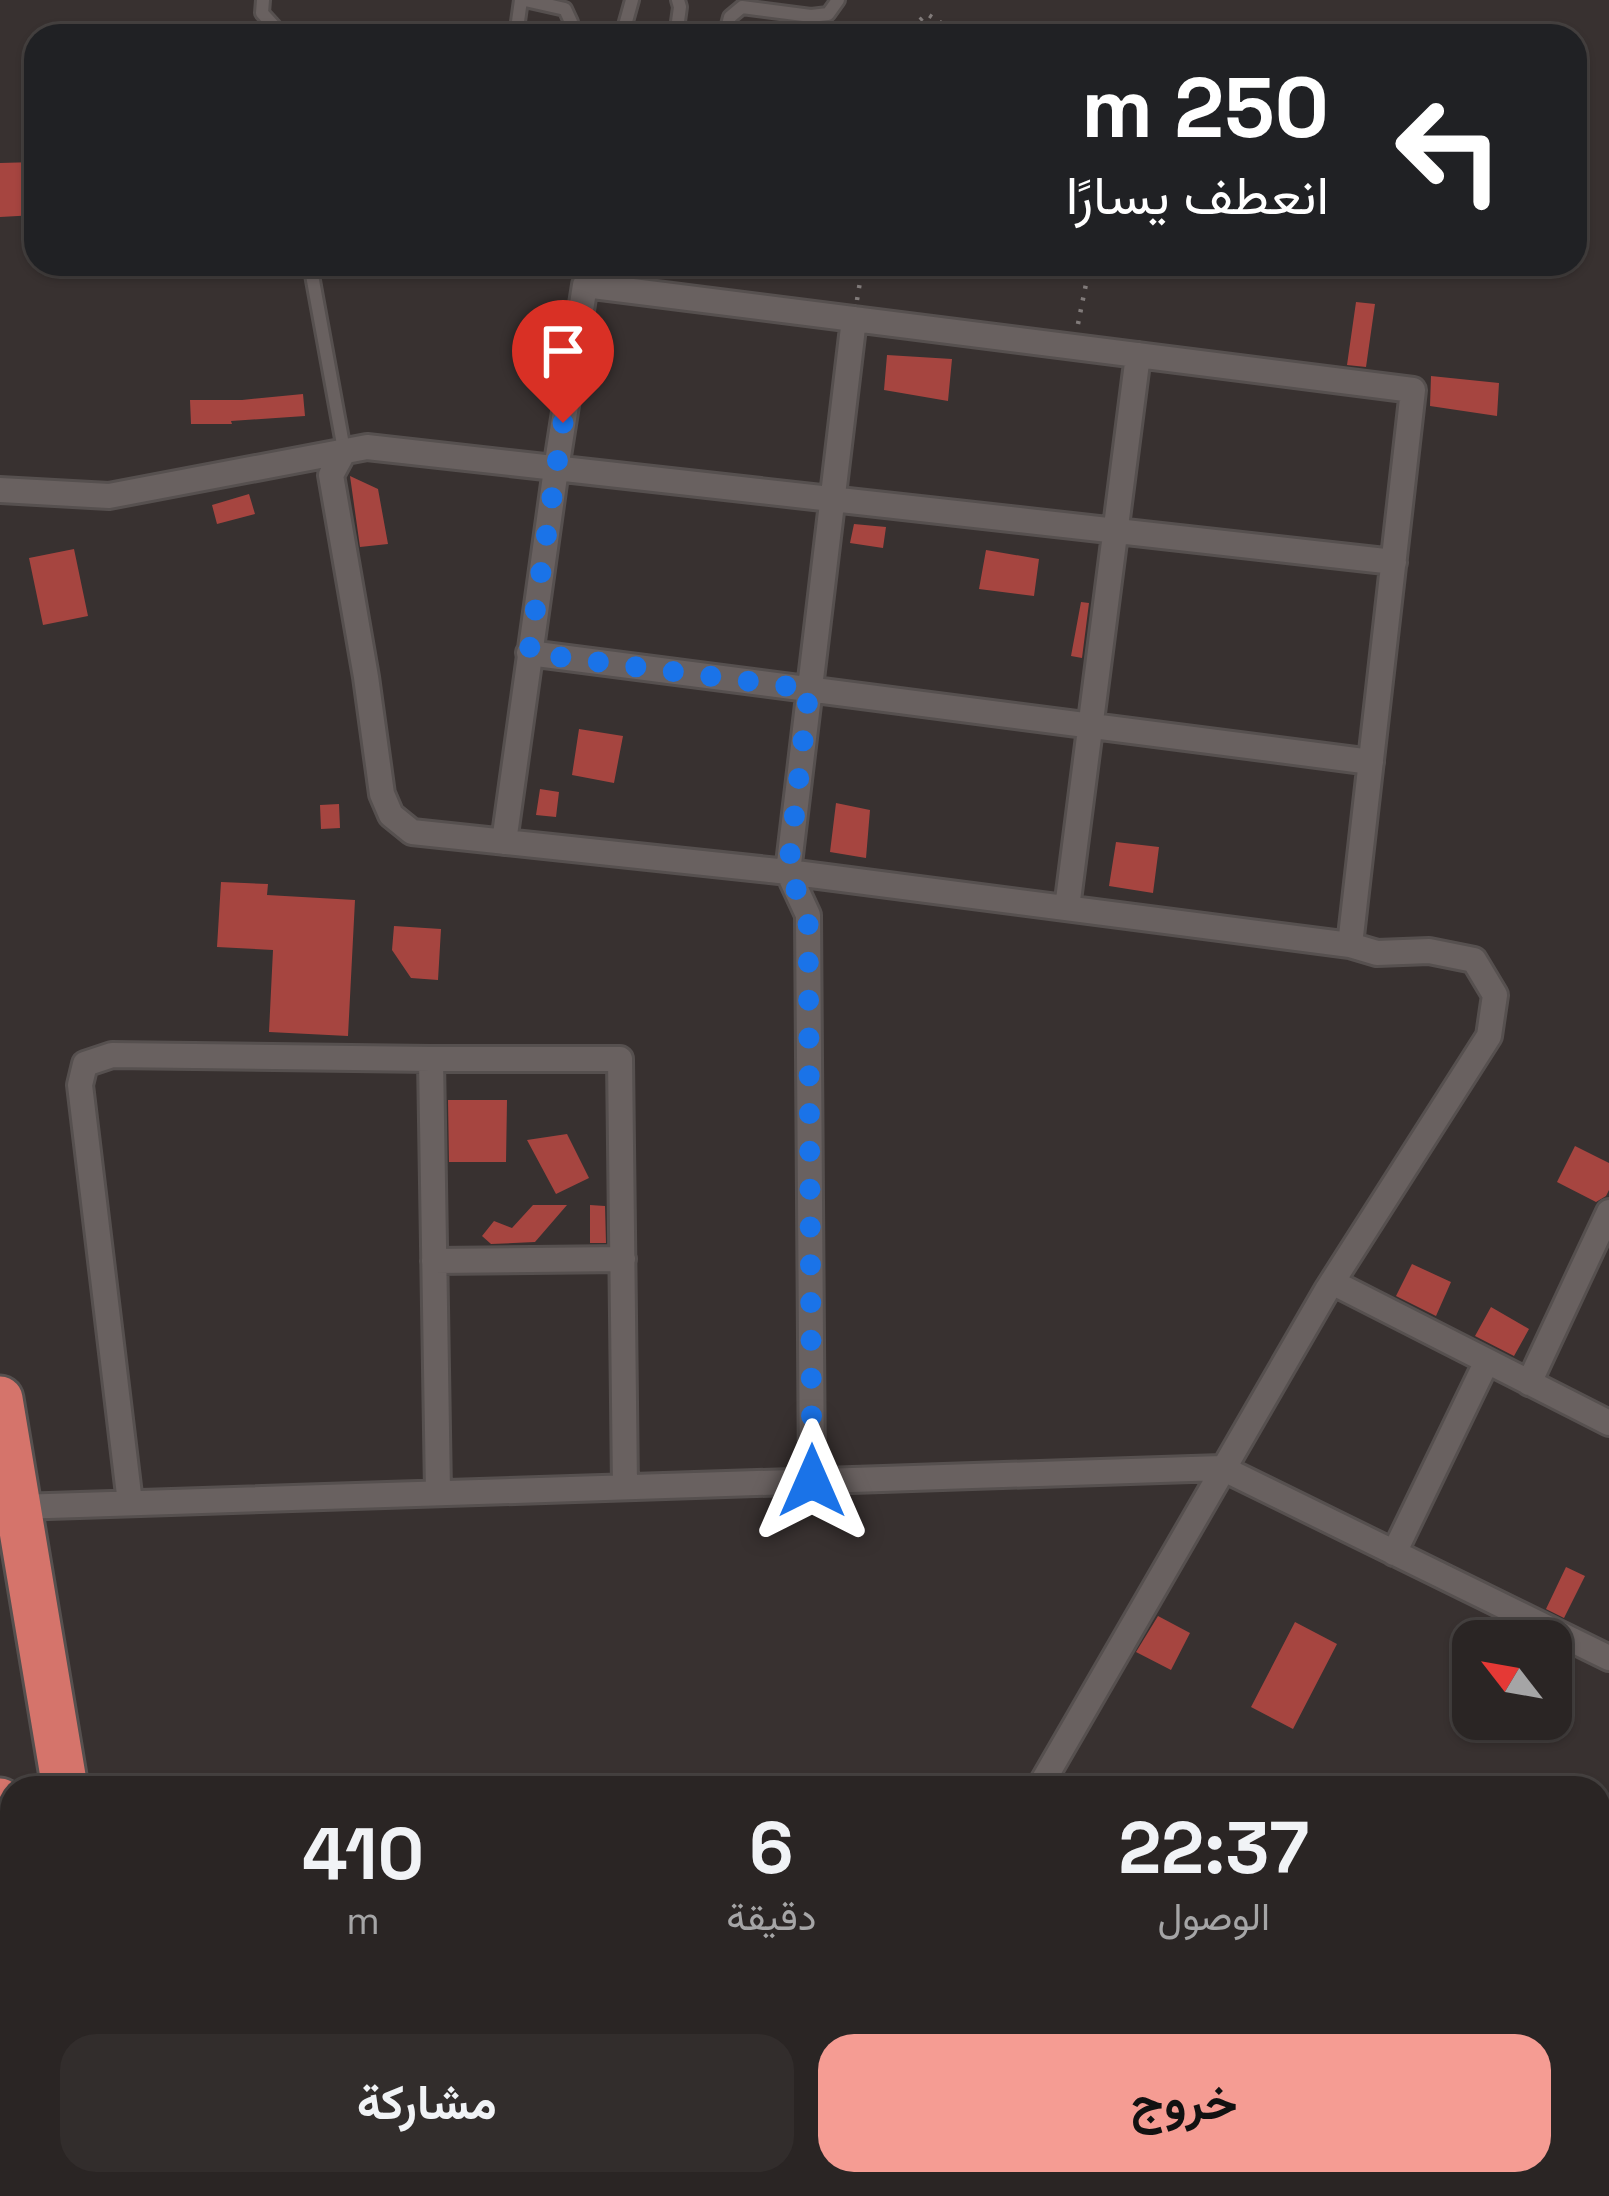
<!DOCTYPE html>
<html lang="ar">
<head>
<meta charset="utf-8">
<style>
  body { margin:0; font-family:"Space Grotesk",Vazirmatn,sans-serif; background:#322d2c; color:#f1f3f6; direction:rtl; height:100vh; display:flex; flex-direction:column; font-size:45px; white-space:nowrap }
  * { box-sizing:border-box; margin:0 }
  p { font-size:39px; color:#a5a5a6 }
  .icon { flex:none; width:66px; height:66px; fill:none; stroke:currentColor; stroke-width:2; stroke-linecap:round; stroke-linejoin:round }
  .map { position:relative; flex:1; overflow:hidden; direction:ltr }
  .drawer { position:absolute; left:0px; top:1776px; width:1611px; height:420px; display:flex; flex-direction:column; background:#2a2524; border-radius:36px 36px 0 0; box-shadow:0 3px 9px #0004,0 0 0 3px #464241; direction:rtl }
  .drawer>* { flex:none }
  .guide { position:absolute; left:24px; top:24px; width:1563px; height:252px; border-radius:36px; box-shadow:0 3px 9px #0004,0 0 0 3px #464241; direction:rtl; background:#202124; color:#fff; overflow:hidden }
  .needle { width:78px; rotate:301deg }
  .fabs { position:absolute; left:1452px; top:1620px; display:grid; gap:24px }
  .fabs a { display:grid; place-items:center; width:120px; height:120px; border-radius:24px; background:#2a2524; box-shadow:0 3px 9px #0004,0 0 0 3px #464241; font-size:60px }
  .pin { position:absolute; display:grid; place-items:center; width:102px; height:102px; color:#fff; margin:-123px -51px; border-radius:50% 50% 50% 0; rotate:-45deg; box-shadow:0 0 12px #0007 }
  .pin .icon { rotate:45deg }
  .me { position:absolute; width:132px; margin:-66px; rotate:0deg; stroke-linejoin:round; filter:drop-shadow(0 0 9px #0008) }
  .turn { display:flex; align-items:center; gap:42px; height:252px; padding:0 60px; font-size:54px }
  .turn .icon { width:156px; height:156px; stroke-width:2.5 }
  .turn b { display:block; font-size:84px; line-height:102px }
  .eta { display:flex; justify-content:space-evenly; align-items:center; height:204px; text-align:center }
  .eta b { font-size:72px; font-weight:700; line-height:84px }
  .primary-button { display:flex; gap:24px; margin-top:auto; padding:24px 60px }
  .primary-button a { flex:1; height:138px; border-radius:36px; background:#f59c93; color:#111; font-size:48px; font-weight:700; line-height:138px; text-align:center }
  .primary-button a+a { background:#322d2c; color:#f1f3f6 }
  .map>svg:first-child { display:block }
</style>
</head>
<body>
<div class="map">
<svg width="1609" height="2196" viewBox="0 0 1609 2196">
  <rect width="100%" height="100%" fill="#383130"/>
  <path fill="#a64540" d="M 36,162 L 36,215 L 0,217 L 0,163 Z
    M 1356,302 L 1375,304 L 1366,367 L 1347,365 Z
    M 887,355 L 952,359 L 948,401 L 884,390 Z
    M 1431,376 L 1499,383 L 1497,416 L 1430,406 Z
    M 303,394 L 305,416 L 231,421 L 232,424 L 191,424 L 190,400 L 242,400 Z
    M 350,476 L 378,489 L 388,544 L 360,547 Z
    M 249,494 L 255,514 L 217,524 L 212,505 Z
    M 854,524 L 886,527 L 883,548 L 850,543 Z
    M 74,549 L 88,616 L 43,625 L 29,558 Z
    M 986,550 L 1039,559 L 1034,596 L 979,589 Z
    M 1081,602 L 1089,603 L 1082,658 L 1071,656 Z
    M 579,729 L 623,736 L 614,783 L 572,775 Z
    M 540,789 L 559,792 L 556,817 L 536,815 Z
    M 836,803 L 870,810 L 866,858 L 830,852 Z
    M 339,804 L 340,828 L 321,829 L 320,805 Z
    M 1116,842 L 1159,847 L 1153,893 L 1109,886 Z
    M 221,882 L 268,884 L 267,895 L 355,900 L 348,1036 L 269,1032 L 273,950 L 217,947 Z
    M 394,926 L 441,929 L 438,980 L 411,978 L 392,950 Z
    M 448,1100 L 507,1100 L 506,1162 L 449,1162 Z
    M 567,1134 L 589,1178 L 556,1194 L 527,1140 Z
    M 1575,1146 L 1609,1163 L 1609,1190 L 1606,1196 L 1596,1202 L 1557,1182 Z
    M 533,1205 L 567,1205 L 535,1242 L 491,1244 L 482,1236 L 494,1221 L 512,1228 Z
    M 590,1205 L 605,1206 L 606,1243 L 590,1243 Z
    M 1412,1264 L 1451,1282 L 1436,1316 L 1396,1296 Z
    M 1491,1307 L 1529,1329 L 1514,1356 L 1475,1336 Z
    M 1566,1567 L 1585,1576 L 1564,1618 L 1546,1609 Z
    M 1158,1616 L 1190,1633 L 1171,1670 L 1136,1652 Z
    M 1295,1622 L 1337,1644 L 1293,1729 L 1251,1707 Z"/>
  <g fill="none" stroke-linecap="round" stroke-linejoin="round">
    <defs>
      <path id="lane" d="M 263,0 L 262,13 L 283,36
        M 525,0 L 565,9 L 571,22 L 570,36
        M 516,36 L 521,0
        M 622,36 L 632,0
        M 676,36 L 680,7 L 678,0
        M 725,36 L 730,17 L 742,7 L 811,16 L 828,14 L 838,0
        M 310,264 L 344,450"/>
      <path id="street" d="M 344,451 L 331,475 L 366,677 L 382,794 L 391,815 L 412,832 L 788,872 L 1350,945 L 1377,953 L 1429,951 L 1474,960 L 1495,995 L 1489,1036 L 1327,1290 L 1039,1788
        M 0,490 L 109,496 L 367,447 L 1394,562
        M 529,653 L 1371,762
        M 504,842 L 556,469 L 585,285 L 1413,390 L 1350,945
        M 1067,908 L 1138,355
        M 434,1261 L 623,1259
        M 1332,1282 L 1609,1423
        M 1529,1383 L 1609,1212
        M 812,1481 L 808,915 L 788,872 L 854,319
        M 438,1492 L 431,1059 L 620,1059 L 625,1487
        M 130,1503 L 80,1085 L 85,1064 L 112,1055 L 431,1059
        M 18,1507 L 1222,1468 L 1609,1658
        M 1394,1553 L 1487,1361
        M 838,2196 L 844,2184"/>
      <path id="highway" d="M 0,1399 L 65,1788
        M 0,1801 L 12,1871
        M 66,2184 L 68,2196
        M 131,2184 L 133,2196"/>
    </defs>
    <use href="#lane" stroke="#56504f" stroke-width="18"/>
    <use href="#street" stroke="#56504f" stroke-width="30"/>
    <use href="#highway" stroke="#56504f" stroke-width="51"/>
    <path stroke="#817b7a" stroke-width="4.5" stroke-dasharray="3 9" stroke-linecap="butt" d="M 902,36 L 927,14 L 962,36
      M 857,300 L 863,264
      M 1078,324 L 1090,264"/>
    <use href="#lane" stroke="#696160" stroke-width="12"/>
    <use href="#street" stroke="#696160" stroke-width="24"/>
    <use href="#highway" stroke="#d5746b" stroke-width="45"/>
  </g>
  <g fill="none" stroke-linecap="round" stroke-linejoin="round">
    <path stroke="#1a73e8" stroke-width="21" stroke-dasharray="0 37.8" d="M 563,423 L 529,653 L 809,689 L 788,872 L 808,915 L 812,1481"/>
  </g>
</svg>
<div class="fabs">
<a><svg class="needle" viewBox="-14 -14 28 28"><path d="M0-13l5 13h-10z" fill="#e53935"/><path d="M0 13l5-13h-10z" fill="#a5a5a6"/></svg></a>
</div>
<div class="pin" style="left:563px;top:423px;background:#d93025"><svg class="icon" aria-label="arrive" viewBox="0 0 24 24"><path d="M6 21V4h12l-3 4 3 4H6"/></svg></div>
<svg class="me" style="left:812px;top:1481px" viewBox="-20 -20 40 40"><path d="M0-17L14 15 0 8-14 15z" fill="#1a73e8" stroke="#fff" stroke-width="4"/></svg>
<div class="guide">
<div class="turn"><svg class="icon" aria-label="left" viewBox="0 0 24 24"><path d="M17 20v-9H6M10 6l-5 5 5 5"/></svg><div><b>250 m</b>انعطف يسارًا</div></div>
</div>
<section class="drawer">
<div class="eta">
<div><b>22:37</b><p>الوصول</p></div>
<div><b>6</b><p>دقيقة</p></div>
<div><b>410</b><p>m</p></div>
</div>
<div class="primary-button"><a>خروج</a><a>مشاركة</a></div>
</section>
</div>
</body>
</html>
